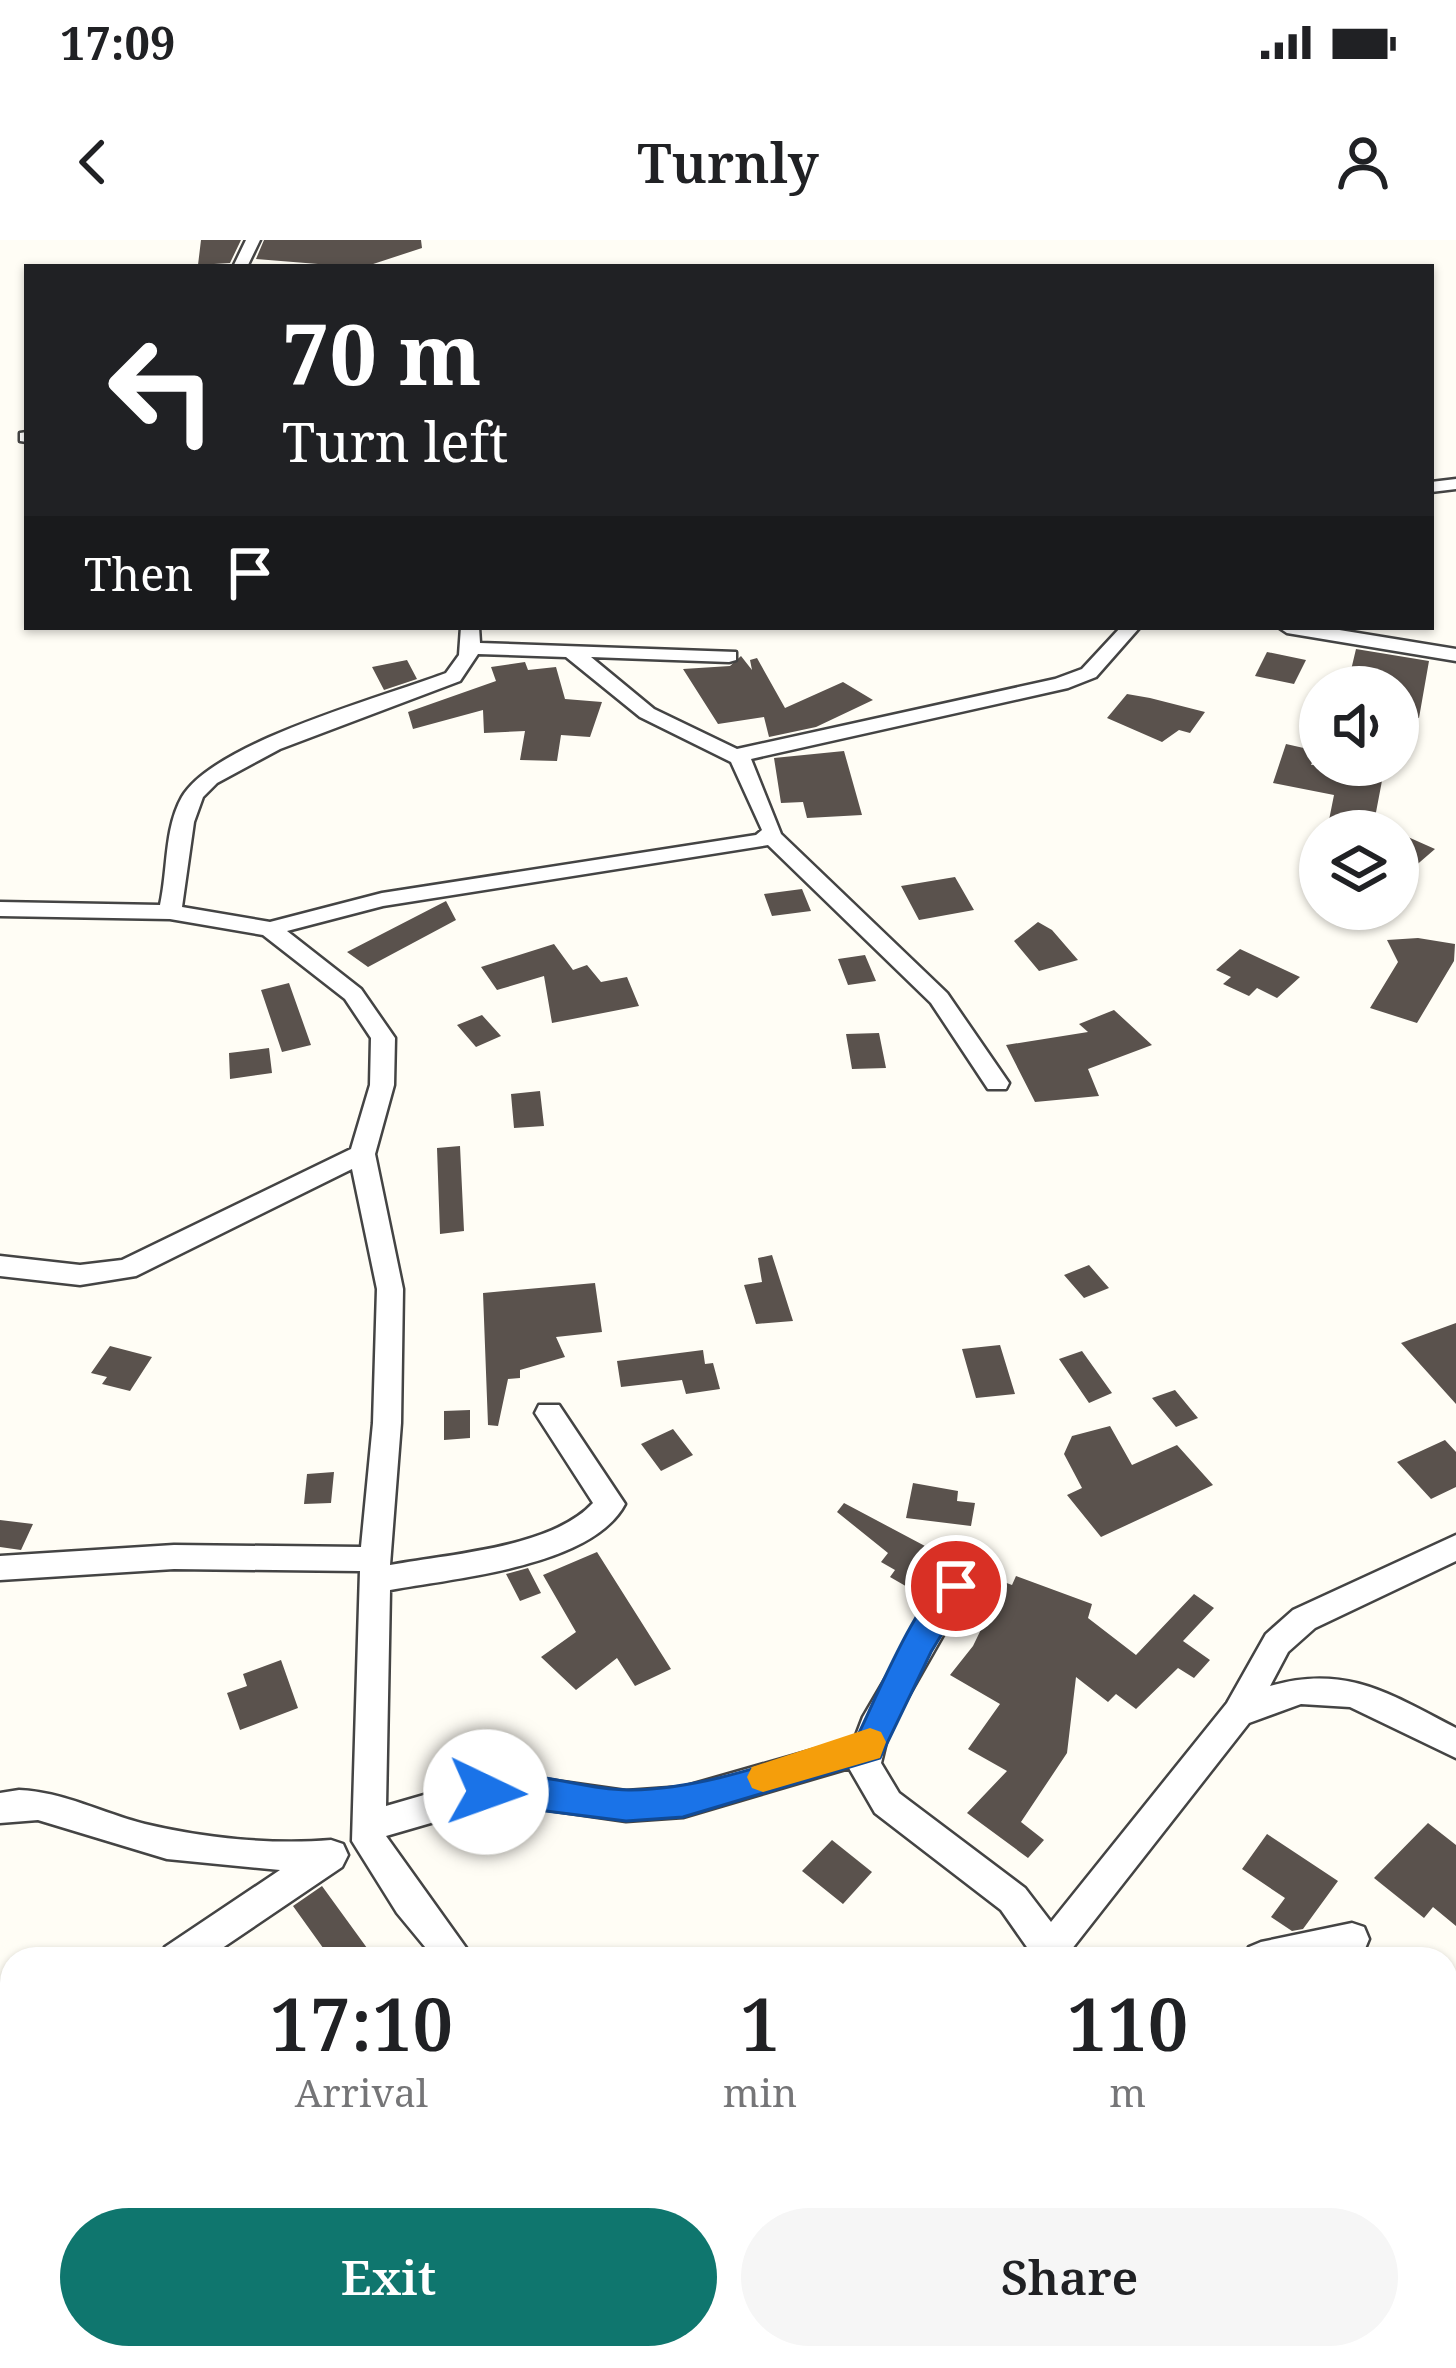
<!DOCTYPE html>
<html lang="en">
<head>
<meta charset="utf-8">
<style>
  body { margin:0; font-family:"Noto Serif",serif; background:#f6f6f6; color:#202124; height:100vh; display:flex; flex-direction:column; font-size:45px; white-space:nowrap }
  * { box-sizing:border-box; margin:0 }
  p { font-size:39px; color:#757577 }
  .icon { flex:none; width:66px; height:66px; fill:none; stroke:currentColor; stroke-width:2; stroke-linecap:round; stroke-linejoin:round }
  .map { position:relative; flex:1; overflow:hidden }
  .panel { position:absolute; left:0px; top:1707px; width:1458px; height:423px; display:flex; flex-direction:column; background:#fff; border-radius:36px 36px 0 0; box-shadow:0 3px 9px #0004 }
  .panel>* { flex:none }
  .top-card { position:absolute; left:24px; top:24px; width:1410px; height:366px; border-radius:0px; box-shadow:0 3px 9px #0004; background:#202124; color:#fff; overflow:hidden }
  .controls { position:absolute; left:1299px; top:426px; display:grid; gap:24px }
  .controls a { display:grid; place-items:center; width:120px; height:120px; border-radius:50%; background:#fff; box-shadow:0 3px 9px #0004; font-size:60px }
  .pin { position:absolute; display:grid; place-items:center; width:102px; height:102px; color:#fff; margin:-51px; border:6px solid #fff; border-radius:50%; box-shadow:0 3px 12px #0007 }
  .me { position:absolute; width:132px; margin:-66px; rotate:93deg; stroke-linejoin:round; filter:drop-shadow(0 0 9px #0008) }
  .turn { display:flex; align-items:center; gap:42px; height:252px; padding:0 60px; font-size:54px }
  .turn .icon { width:156px; height:156px; stroke-width:2.5 }
  .turn b { display:block; font-size:84px; line-height:102px }
  .then { display:flex; align-items:center; height:114px; padding:0 60px; background:#0003; gap:24px; font-size:45px }
  .eta { display:flex; justify-content:space-evenly; align-items:center; height:204px; text-align:center }
  .eta b { font-size:72px; font-weight:600; line-height:84px }
  .action { display:flex; gap:24px; margin-top:auto; padding:24px 60px }
  .action a { flex:1; height:138px; border-radius:72px; background:#0f766e; color:#fff; font-size:48px; font-weight:600; line-height:138px; text-align:center }
  .action a+a { background:#f6f6f6; color:#202124 }
  .status { display:flex; justify-content:space-between; align-items:center; height:84px; padding:0 60px; background:#fff; direction:ltr }
  .status svg { height:33px; fill:currentColor }
  header { display:flex; justify-content:space-between; align-items:center; height:156px; padding:0 60px; background:#fff; font-size:54px; font-weight:600 }
  .map>svg:first-child { display:block }
</style>
</head>
<body>
<div class="status"><b>17:09</b><svg viewBox="0 0 49 12"><path d="M0 12V9h3v3zM5 12V6h3v6zM10 12V3h3v9zM15 12V0h3v12zM26 1h20v11H26zM47 4h2v5h-2z"/></svg></div>
<header><svg class="icon" aria-label="back" viewBox="0 0 24 24"><path d="M15 5l-7 7 7 7"/></svg>Turnly<svg class="icon" aria-label="person" viewBox="0 0 24 24"><circle cx="12" cy="8" r="4"/><path d="M4 21q1-7 8-7t8 7"/></svg></header>
<div class="map">
<svg width="1456" height="2128" viewBox="0 0 1456 2128">
  <rect width="100%" height="100%" fill="#fffdf5"/>
  <path fill="#5a524d" d="M 201,0 L 241,0 L 230,23 L 198,25 Z
    M 264,0 L 421,0 L 422,8 L 364,27 L 314,27 L 318,24 L 256,19 Z
    M 1356,409 L 1429,421 L 1419,478 L 1398,475 L 1398,447 L 1347,447 Z
    M 1267,412 L 1306,420 L 1294,444 L 1255,436 Z
    M 741,416 L 752,430 L 750,420 L 757,418 L 785,468 L 843,442 L 873,460 L 816,487 L 769,497 L 764,477 L 718,484 L 683,429 L 730,426 Z
    M 407,420 L 417,439 L 384,450 L 372,427 Z
    M 525,422 L 528,430 L 556,427 L 565,459 L 602,462 L 590,497 L 561,495 L 557,521 L 520,520 L 525,491 L 484,493 L 483,470 L 413,489 L 408,472 L 496,441 L 491,427 Z
    M 1127,454 L 1150,458 L 1205,472 L 1190,493 L 1179,490 L 1162,502 L 1107,478 Z
    M 1286,504 L 1317,511 L 1311,525 L 1385,525 L 1373,588 L 1329,580 L 1334,555 L 1273,543 Z
    M 844,511 L 862,575 L 807,578 L 803,562 L 781,563 L 774,518 Z
    M 1408,597 L 1435,609 L 1398,641 L 1398,606 Z
    M 955,637 L 974,670 L 919,680 L 901,646 Z
    M 802,649 L 811,671 L 772,676 L 764,654 Z
    M 446,661 L 456,680 L 368,727 L 347,712 Z
    M 1038,682 L 1052,690 L 1078,720 L 1039,731 L 1014,701 Z
    M 1418,698 L 1455,704 L 1454,721 L 1417,783 L 1370,768 L 1398,722 L 1387,700 Z
    M 554,704 L 573,730 L 587,725 L 601,742 L 627,737 L 639,766 L 552,783 L 544,736 L 497,750 L 481,727 Z
    M 1240,709 L 1300,737 L 1277,758 L 1257,748 L 1249,756 L 1223,744 L 1231,737 L 1216,730 Z
    M 865,715 L 876,741 L 848,745 L 838,719 Z
    M 289,743 L 311,805 L 282,812 L 261,750 Z
    M 1114,770 L 1152,805 L 1088,829 L 1099,856 L 1035,862 L 1006,805 L 1088,792 L 1079,784 Z
    M 482,775 L 501,796 L 476,807 L 457,785 Z
    M 879,793 L 886,828 L 852,829 L 846,794 Z
    M 269,808 L 272,833 L 230,839 L 229,813 Z
    M 540,851 L 544,886 L 514,888 L 511,854 Z
    M 460,906 L 464,991 L 440,994 L 437,908 Z
    M 772,1015 L 793,1081 L 756,1084 L 744,1045 L 762,1042 L 758,1018 Z
    M 1089,1025 L 1109,1048 L 1084,1058 L 1064,1035 Z
    M 595,1043 L 602,1092 L 556,1097 L 565,1117 L 520,1130 L 520,1138 L 508,1139 L 498,1186 L 488,1185 L 483,1053 Z
    M 1456,1083 L 1456,1164 L 1401,1103 Z
    M 1000,1105 L 1015,1154 L 976,1158 L 962,1109 Z
    M 110,1106 L 152,1117 L 130,1151 L 102,1144 L 107,1137 L 91,1133 Z
    M 703,1110 L 705,1124 L 713,1123 L 720,1149 L 686,1154 L 682,1140 L 621,1147 L 617,1121 Z
    M 1082,1111 L 1112,1153 L 1089,1163 L 1059,1119 Z
    M 1175,1150 L 1198,1178 L 1176,1187 L 1152,1158 Z
    M 470,1170 L 470,1198 L 444,1200 L 444,1171 Z
    M 1110,1186 L 1132,1225 L 1177,1205 L 1213,1245 L 1101,1297 L 1067,1255 L 1082,1248 L 1064,1214 L 1072,1196 Z
    M 673,1189 L 693,1215 L 661,1231 L 641,1204 Z
    M 1445,1200 L 1456,1212 L 1456,1247 L 1431,1259 L 1397,1222 Z
    M 334,1232 L 331,1263 L 304,1264 L 307,1234 Z
    M 913,1243 L 958,1251 L 957,1261 L 975,1263 L 971,1286 L 906,1278 Z
    M 844,1263 L 957,1323 L 931,1351 L 921,1345 L 916,1352 L 890,1337 L 895,1330 L 881,1322 L 888,1313 L 837,1272 Z
    M 0,1280 L 33,1284 L 21,1310 L 0,1307 Z
    M 597,1312 L 671,1429 L 635,1446 L 617,1418 L 576,1450 L 541,1417 L 576,1392 L 543,1335 Z
    M 528,1328 L 541,1353 L 520,1361 L 506,1334 Z
    M 1016,1336 L 1092,1364 L 1088,1378 L 1136,1415 L 1194,1354 L 1214,1368 L 1183,1401 L 1210,1420 L 1194,1438 L 1178,1428 L 1136,1469 L 1116,1454 L 1108,1462 L 1076,1437 L 1067,1513 L 1021,1582 L 1044,1600 L 1028,1618 L 967,1573 L 1007,1531 L 968,1509 L 1000,1464 L 950,1435 L 973,1406 L 1004,1342 L 1012,1345 Z
    M 281,1420 L 298,1468 L 240,1490 L 227,1453 L 247,1446 L 243,1434 Z
    M 1428,1583 L 1456,1605 L 1456,1686 L 1433,1667 L 1424,1678 L 1374,1638 Z
    M 1267,1594 L 1338,1641 L 1303,1689 L 1292,1691 L 1271,1677 L 1285,1658 L 1242,1629 Z
    M 832,1600 L 872,1632 L 843,1664 L 802,1631 Z
    M 322,1646 L 375,1719 L 331,1719 L 293,1666 Z"/>
  <g fill="none" stroke-linecap="round" stroke-linejoin="round">
    <defs>
      <path id="minor" d="M 246,0 L 260,0 L 247,27 L 233,27 Z
        M 27,192 L 27,202 L 20,201 L 20,193 Z
        M 1456,239 L 1456,249 L 1431,252 L 1431,242 Z
        M 461,387 L 479,387 L 480,403 L 736,412 L 736,420 L 729,422 L 591,417 L 654,469 L 737,509 L 1055,439 L 1082,429 L 1121,387 L 1140,387 L 1096,437 L 1068,448 L 751,519 L 781,594 L 947,753 L 1009,843 L 1006,849 L 988,849 L 931,763 L 768,605 L 383,666 L 287,691 L 361,749 L 395,798 L 394,845 L 375,914 L 403,1049 L 401,1183 L 390,1325 C 448,1314 552,1308 593,1263 L 535,1173 L 539,1165 L 559,1165 L 625,1264 C 592,1327 454,1338 390,1350 L 386,1566 L 486,1537 L 514,1535 L 626,1551 L 683,1547 L 855,1498 L 863,1477 L 945,1337 L 956,1333 L 967,1337 L 971,1346 L 889,1490 L 881,1523 L 899,1553 L 1025,1648 L 1051,1682 L 1227,1463 L 1266,1394 L 1293,1370 L 1456,1295 L 1456,1321 L 1315,1388 L 1288,1412 L 1270,1446 C 1346,1424 1390,1454 1456,1488 L 1456,1518 L 1350,1467 L 1301,1464 L 1249,1483 L 1064,1719 L 1026,1719 L 1029,1710 L 1001,1670 L 875,1573 L 849,1528 L 683,1577 L 626,1581 L 514,1565 L 486,1567 L 386,1596 L 474,1719 L 435,1719 L 397,1673 L 352,1601 L 360,1331 L 174,1329 L 0,1340 L 0,1316 L 174,1305 L 361,1307 L 373,1183 L 377,1049 L 352,929 L 136,1036 L 80,1045 L 0,1036 L 0,1016 L 80,1025 L 122,1020 L 351,909 L 370,845 L 371,798 L 345,759 L 263,695 L 170,679 L 0,676 L 0,662 L 160,665 C 168,630 164,589 182,557 C 214,502 384,457 446,433 L 459,415 ZM 478,414 L 566,417 L 640,477 L 731,522 L 762,590 L 756,595 L 382,653 L 270,682 L 182,667 L 194,582 L 203,557 L 217,543 L 280,509 L 460,441 Z
        M 1278,387 L 1321,387 L 1456,409 L 1456,421 L 1287,393 Z
        M 19,1550 C 64,1552 102,1573 145,1584 C 203,1598 272,1605 331,1600 L 343,1604 L 348,1615 L 342,1627 L 206,1719 L 160,1719 L 165,1707 L 280,1630 L 167,1619 L 38,1580 L 0,1583 L 0,1553 Z
        M 1352,1683 L 1364,1687 L 1369,1699 L 1364,1711 L 1352,1715 L 1244,1719 L 1249,1707 L 1261,1702 Z
        M 12,1817 L 12,1856 L 0,1861 L 0,1822 Z
        M 667,2118 L 720,2118 L 716,2128 L 663,2128 Z
        M 794,2118 L 835,2118 L 839,2128 L 798,2128 Z"/>
    </defs>
    <use href="#minor" stroke="#444" stroke-width="5"/>
    <use href="#minor" fill="#fff" fill-rule="evenodd"/>
  </g>
  <path fill="#1a73e8" stroke="#114b97" stroke-width="3" d="M 956,1333 L 971,1346 L 931,1412 L 880,1518 L 683,1577 L 626,1581 L 475,1562 L 470,1552 L 475,1541 C 524,1523 580,1551 631,1550 C 708,1549 784,1518 857,1497 C 875,1461 921,1345 956,1333 Z"/>
  <path fill="#f59e0b" d="M 870,1488 L 881,1492 L 886,1502 L 880,1518 L 763,1552 L 752,1548 L 747,1537 L 752,1527 Z"/>
</svg>
<div class="controls">
<a><svg class="icon" aria-label="sound" viewBox="0 0 24 24"><path d="M4 9h4l5-4v14l-5-4H4zM17 9q2 3 0 6"/></svg></a>
<a><svg class="icon" aria-label="layers" viewBox="0 0 24 24"><path d="M12 4l9 5-9 5-9-5zM3 14l9 5 9-5"/></svg></a>
</div>
<div class="pin" style="left:956px;top:1346px;background:#d93025"><svg class="icon" aria-label="arrive" viewBox="0 0 24 24"><path d="M6 21V4h12l-3 4 3 4H6"/></svg></div>
<svg class="me" style="left:486px;top:1552px" viewBox="-20 -20 40 40"><circle r="19" fill="#fff"/><path d="M0-13L10 11 0 6-10 11z" fill="#1a73e8"/></svg>
<div class="top-card">
<div class="turn"><svg class="icon" aria-label="left" viewBox="0 0 24 24"><path d="M17 20v-9H6M10 6l-5 5 5 5"/></svg><div><b>70 m</b>Turn left</div></div>
<div class="then">Then<svg class="icon" aria-label="arrive" viewBox="0 0 24 24"><path d="M6 21V4h12l-3 4 3 4H6"/></svg></div>
</div>
<section class="panel">
<div class="eta">
<div><b>17:10</b><p>Arrival</p></div>
<div><b>1</b><p>min</p></div>
<div><b>110</b><p>m</p></div>
</div>
<div class="action"><a>Exit</a><a>Share</a></div>
</section>
</div>
</body>
</html>
